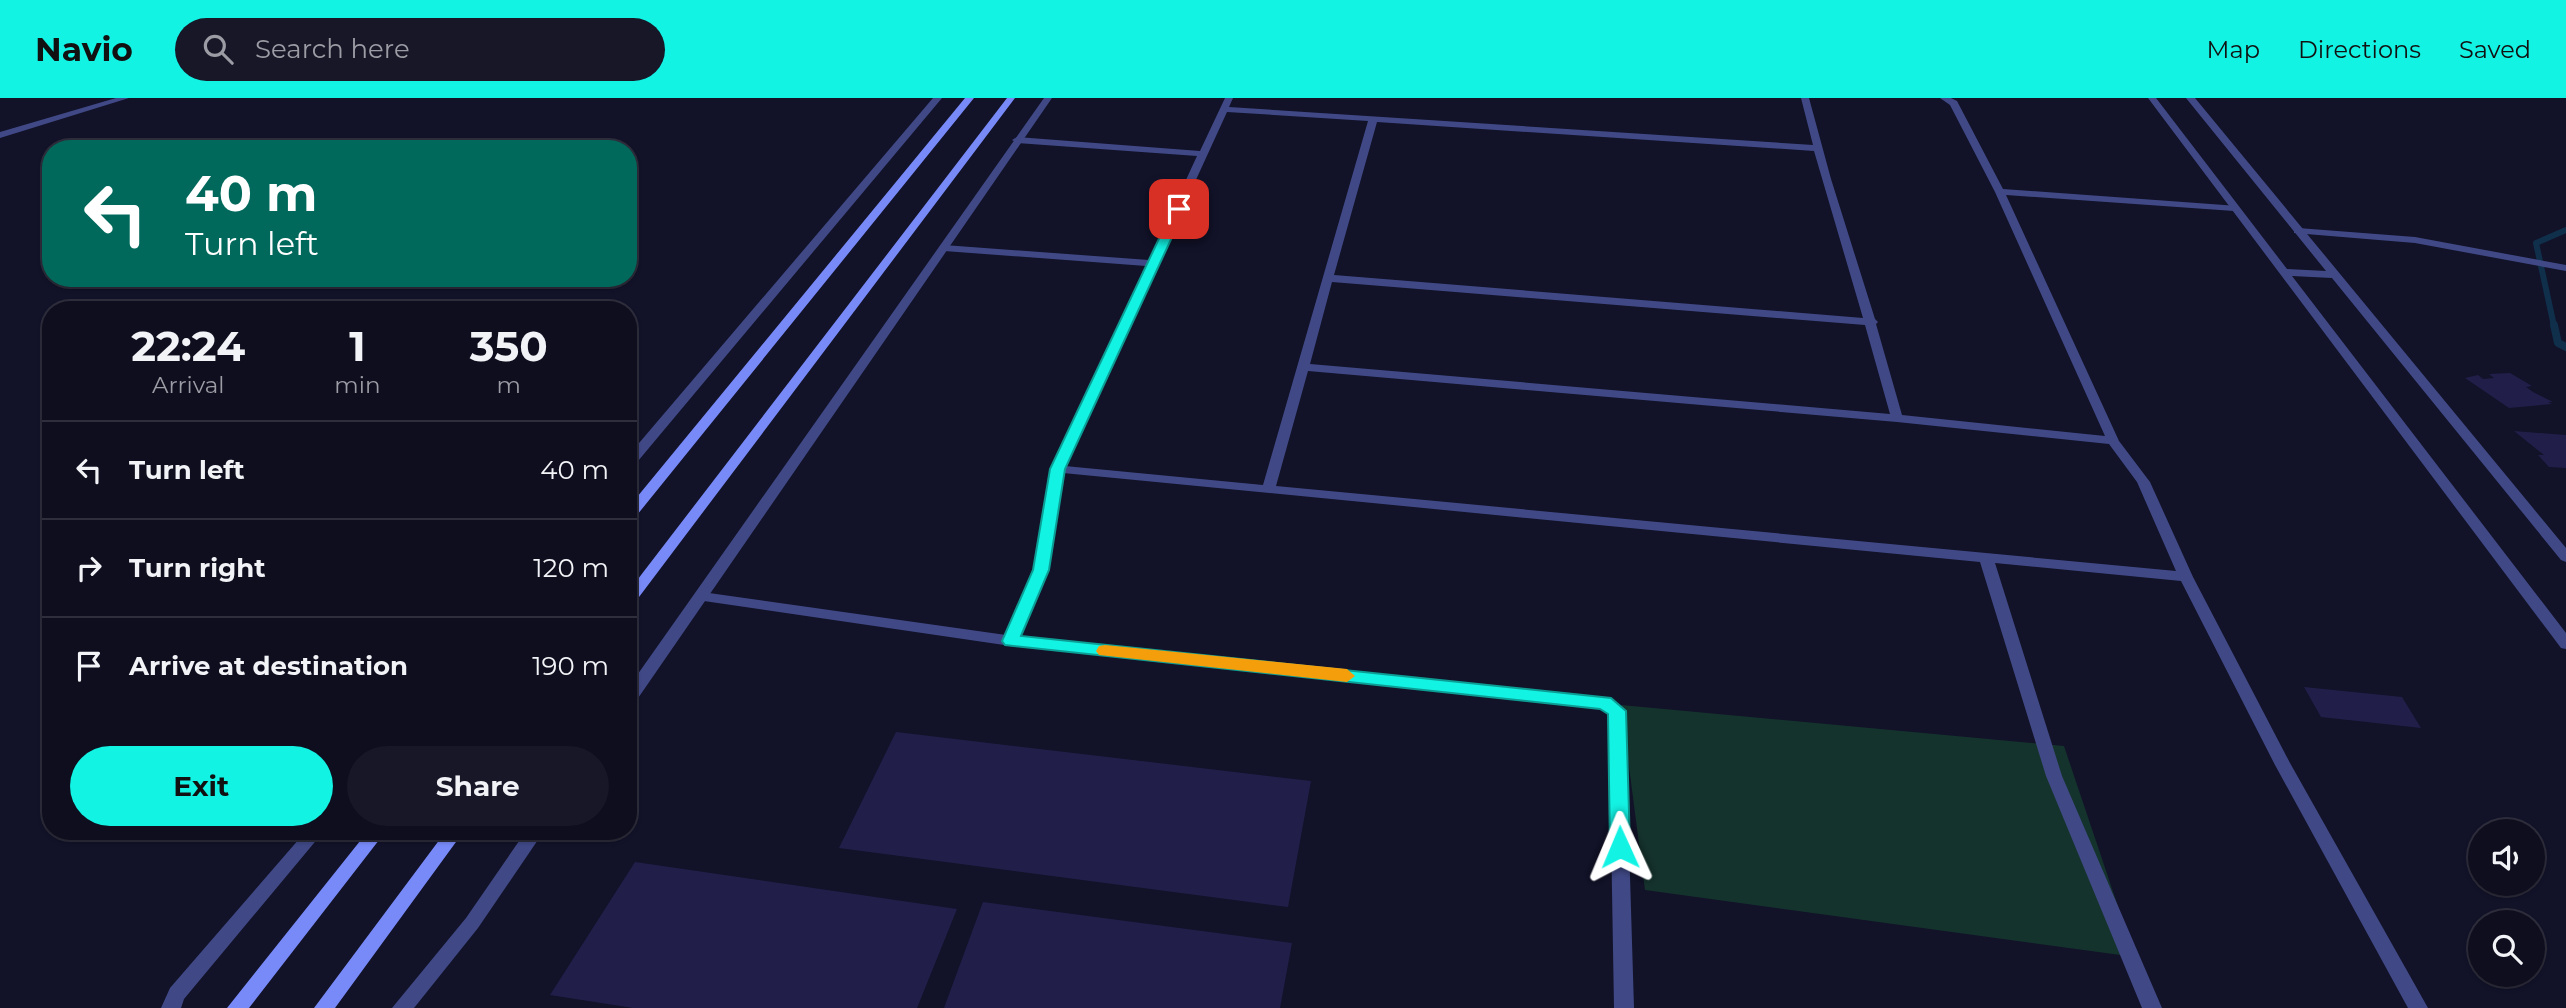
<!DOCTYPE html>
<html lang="en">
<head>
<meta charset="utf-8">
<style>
  body { margin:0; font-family:Montserrat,sans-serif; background:#171728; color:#f1f3f6; height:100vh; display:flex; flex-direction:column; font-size:26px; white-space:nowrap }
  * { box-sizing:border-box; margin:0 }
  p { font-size:23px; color:#9b9ca4 }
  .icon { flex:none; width:38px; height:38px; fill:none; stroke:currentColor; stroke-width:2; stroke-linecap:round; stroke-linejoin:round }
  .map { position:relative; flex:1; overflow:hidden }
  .side { position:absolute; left:42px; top:203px; width:595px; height:539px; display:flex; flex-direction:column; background:#0e0e1f; border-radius:28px; box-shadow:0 2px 5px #0004,0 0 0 2px #2e2e3d }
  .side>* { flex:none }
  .banner { position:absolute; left:42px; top:42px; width:595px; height:147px; border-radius:28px; box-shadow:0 2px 5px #0004,0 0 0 2px #2e2e3d; background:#00695c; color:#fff; overflow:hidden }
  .controls { position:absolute; left:2468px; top:721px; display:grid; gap:14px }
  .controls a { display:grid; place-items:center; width:77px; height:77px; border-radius:50%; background:#0e0e1f; box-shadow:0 2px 5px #0004,0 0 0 2px #2e2e3d; font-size:35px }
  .pin { position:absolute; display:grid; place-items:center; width:60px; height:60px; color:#fff; margin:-30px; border-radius:14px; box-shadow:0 4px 10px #0006 }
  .me { position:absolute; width:77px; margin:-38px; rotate:359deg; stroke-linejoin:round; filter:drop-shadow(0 0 5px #0008) }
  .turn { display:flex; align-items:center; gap:24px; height:147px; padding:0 28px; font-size:32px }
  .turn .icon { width:91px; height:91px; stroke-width:2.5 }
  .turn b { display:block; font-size:49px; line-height:60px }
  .eta { display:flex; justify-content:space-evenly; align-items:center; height:119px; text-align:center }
  .eta b { font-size:42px; font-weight:700; line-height:49px }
  .primary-button { display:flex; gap:14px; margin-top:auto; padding:14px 28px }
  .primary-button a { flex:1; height:80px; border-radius:42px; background:#13f3e4; color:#111; font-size:28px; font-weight:700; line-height:80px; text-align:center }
  .primary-button a+a { background:#171728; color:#f1f3f6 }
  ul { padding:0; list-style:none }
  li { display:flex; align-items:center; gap:21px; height:98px; padding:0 28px; border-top:2px solid #2e2e3d }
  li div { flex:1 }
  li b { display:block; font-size:26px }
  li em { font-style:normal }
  header { display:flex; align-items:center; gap:42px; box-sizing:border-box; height:98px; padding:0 35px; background:#13f3e4; color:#111 }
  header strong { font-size:33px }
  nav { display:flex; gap:38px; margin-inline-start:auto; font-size:24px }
  .search { width:490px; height:63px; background:#171728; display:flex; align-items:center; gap:18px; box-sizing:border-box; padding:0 24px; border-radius:38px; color:#9b9ca4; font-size:26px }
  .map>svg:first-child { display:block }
</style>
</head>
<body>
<header>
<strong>Navio</strong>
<div class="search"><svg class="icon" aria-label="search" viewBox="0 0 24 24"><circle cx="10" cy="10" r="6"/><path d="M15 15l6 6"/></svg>Search here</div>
<nav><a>Map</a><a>Directions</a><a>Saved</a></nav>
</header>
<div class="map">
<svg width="2566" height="910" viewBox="0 0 2566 910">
  <rect width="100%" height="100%" fill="#121229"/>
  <path fill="#15332d" d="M 1621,607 L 2064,648 L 2135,859 L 1645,792 Z"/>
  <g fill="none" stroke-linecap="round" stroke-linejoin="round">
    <path stroke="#102f4a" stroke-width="6" d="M 2554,228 L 2536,145 L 2566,132"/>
    <path stroke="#102f4a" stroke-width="8" d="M 2554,227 L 2558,245 L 2566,249"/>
  </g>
  <path fill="#211f49" d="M 2510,275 L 2532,288 L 2526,289 L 2533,294 L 2553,304 L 2548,304 L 2552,306 L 2509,310 L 2465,280 L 2478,277 L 2483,281 L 2494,280 L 2489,276 Z
    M 2514,333 L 2566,337 L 2566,370 L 2549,369 L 2538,357 L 2544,357 Z
    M 2304,589 L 2402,599 L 2421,630 L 2321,619 Z
    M 896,634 L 1311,683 L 1288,809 L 839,750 Z
    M 635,764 L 957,811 L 917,910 L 633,910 L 550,897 Z
    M 983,804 L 1292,845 L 1280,910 L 944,910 Z"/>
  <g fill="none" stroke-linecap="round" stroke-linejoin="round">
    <path fill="#404986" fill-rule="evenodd" d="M 116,0 L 129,0 L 0,40 L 0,34 Z
      M 1225,0 L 1233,0 L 1229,9 L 1813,47 L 1801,0 L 1809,0 L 1831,81 L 1875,221 L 1878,224 L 1876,226 L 1902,317 L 2105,338 L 1995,94 L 1950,7 L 1940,0 L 1951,0 L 1957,3 L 2003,91 L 2238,108 L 2238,112 L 2234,113 L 2006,97 L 2119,343 L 2150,384 L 2193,479 L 2290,665 L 2428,910 L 2408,910 L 2275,667 L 2181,483 L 1995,465 L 2062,678 L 2162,910 L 2142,910 L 2046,678 L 1980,464 L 1063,375 L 1048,472 L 1020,539 L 1604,599 L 1623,609 L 1625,613 L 1634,910 L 1614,910 L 1609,616 L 1601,610 L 1011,548 L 697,502 L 695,499 L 697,496 L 702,494 L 1006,537 L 1034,472 L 1050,371 L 1146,168 L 944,153 L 939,150 L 944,147 L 1149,162 L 1197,58 L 1017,45 L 1012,42 L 1017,39 L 1200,53 ZM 1227,14 L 1368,23 L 1263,387 L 1065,368 ZM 1377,24 L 1814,53 L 1863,220 L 1334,177 ZM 1332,184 L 1865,227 L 1890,316 L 1310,266 ZM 1308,273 L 1897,324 L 2109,346 L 2137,384 L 2176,473 L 1276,388 Z
      M 2298,130 L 2415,139 L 2566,167 L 2566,173 L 2415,145 L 2294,135 L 2294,131 Z"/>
    <path fill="#404986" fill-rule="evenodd" d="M 933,0 L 942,0 L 633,369 L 628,370 L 628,358 Z
      M 1044,0 L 1052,0 L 634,606 L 628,608 L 628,590 Z
      M 2148,0 L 2156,0 L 2287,171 L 2326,173 L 2186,0 L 2195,0 L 2566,450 L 2566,464 L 2561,462 L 2332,180 L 2292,178 L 2566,535 L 2566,551 L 2561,550 Z
      M 306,733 L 324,733 L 184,901 L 181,910 L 161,910 L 170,890 Z
      M 526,733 L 544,733 L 478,830 L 414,910 L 392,910 L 466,820 Z"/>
    <path fill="#788af8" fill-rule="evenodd" d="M 965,0 L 974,0 L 633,422 L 628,423 L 628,410 Z
      M 1007,0 L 1015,0 L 633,507 L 628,509 L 628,494 Z
      M 368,733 L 386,733 L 249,910 L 227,910 Z
      M 446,733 L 464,733 L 335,910 L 314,910 Z"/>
  </g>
  <path fill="#13f3e4" stroke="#0c9e94" stroke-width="2" d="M 1179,108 L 1185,111 L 1065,371 L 1049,472 L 1021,538 L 1611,600 L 1626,613 L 1630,749 L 1627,755 L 1613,755 L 1610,749 L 1608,616 L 1600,611 L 1005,547 L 1002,543 L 1033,472 L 1050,371 L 1173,111 Z"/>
  <path fill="#f59e0b" d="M 1105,547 L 1347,571 L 1355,578 L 1347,584 L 1099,557 L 1096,553 L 1099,548 Z"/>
</svg>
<div class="controls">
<a><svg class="icon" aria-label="sound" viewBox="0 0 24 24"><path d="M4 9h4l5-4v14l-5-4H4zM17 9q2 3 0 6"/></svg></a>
<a><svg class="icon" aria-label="search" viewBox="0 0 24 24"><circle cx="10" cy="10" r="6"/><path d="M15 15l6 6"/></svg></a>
</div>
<div class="pin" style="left:1179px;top:111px;background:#d93025"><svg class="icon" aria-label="arrive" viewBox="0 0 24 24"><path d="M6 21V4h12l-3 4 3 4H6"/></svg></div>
<svg class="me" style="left:1620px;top:749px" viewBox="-20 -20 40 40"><path d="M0-17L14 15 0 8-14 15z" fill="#13f3e4" stroke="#fff" stroke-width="4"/></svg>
<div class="banner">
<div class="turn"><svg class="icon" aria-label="left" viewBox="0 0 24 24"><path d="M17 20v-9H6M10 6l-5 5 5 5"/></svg><div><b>40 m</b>Turn left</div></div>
</div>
<section class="side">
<div class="eta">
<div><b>22:24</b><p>Arrival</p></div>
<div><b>1</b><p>min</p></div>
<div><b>350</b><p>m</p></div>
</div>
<ul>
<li><svg class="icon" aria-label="left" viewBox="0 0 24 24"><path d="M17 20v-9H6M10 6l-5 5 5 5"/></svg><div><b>Turn left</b></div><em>40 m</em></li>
<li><svg class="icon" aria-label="right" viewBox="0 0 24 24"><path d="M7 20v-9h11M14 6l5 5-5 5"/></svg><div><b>Turn right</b></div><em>120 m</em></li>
<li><svg class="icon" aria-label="arrive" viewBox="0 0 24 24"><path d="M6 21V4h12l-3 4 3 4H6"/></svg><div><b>Arrive at destination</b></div><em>190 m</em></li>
</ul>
<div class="primary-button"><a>Exit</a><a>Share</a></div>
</section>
</div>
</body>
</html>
